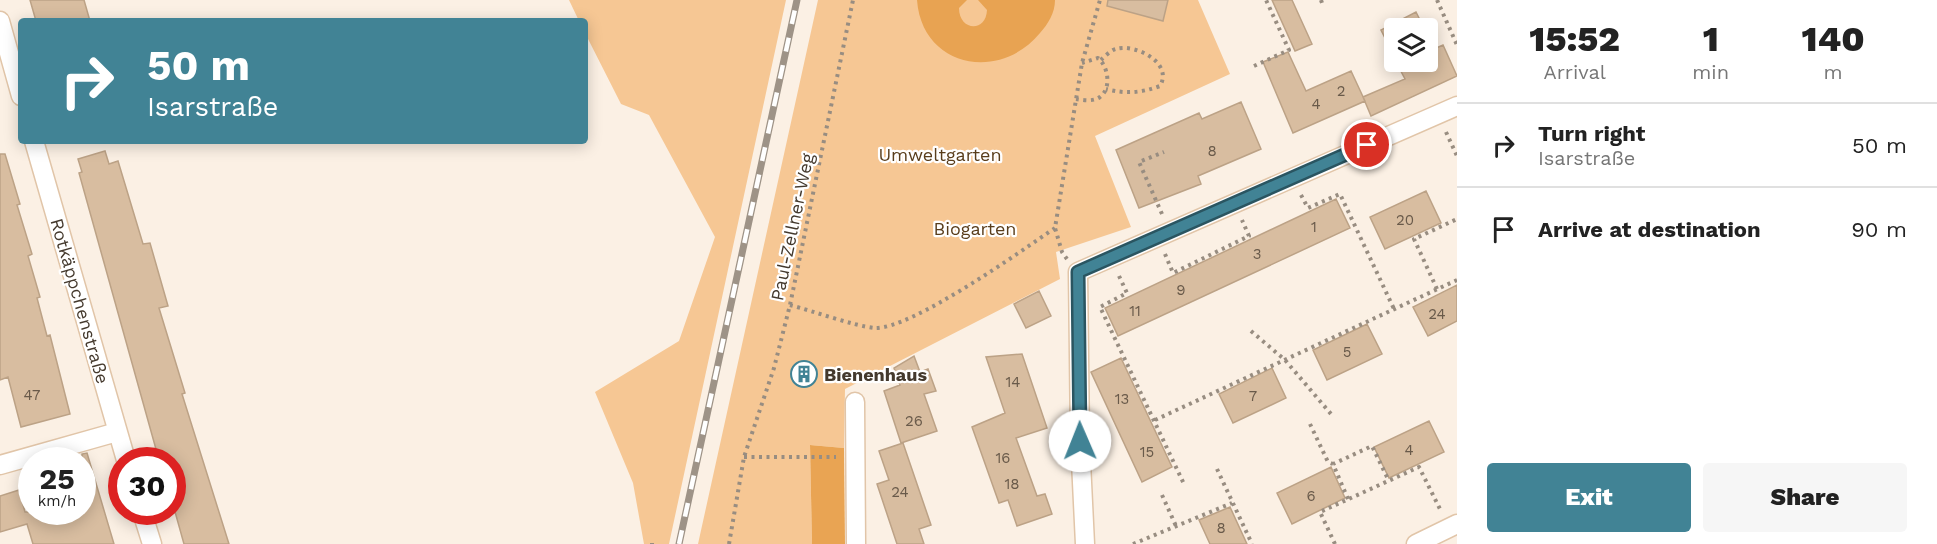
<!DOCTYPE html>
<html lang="en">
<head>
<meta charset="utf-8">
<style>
  body { margin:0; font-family:"Work Sans",sans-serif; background:#f6f6f6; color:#222; height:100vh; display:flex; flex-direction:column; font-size:22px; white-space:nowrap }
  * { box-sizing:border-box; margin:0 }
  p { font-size:20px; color:#767676 }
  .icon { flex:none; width:33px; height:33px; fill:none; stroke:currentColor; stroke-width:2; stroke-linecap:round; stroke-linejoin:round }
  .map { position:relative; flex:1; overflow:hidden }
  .panel { display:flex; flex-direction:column; background:#fff; width:480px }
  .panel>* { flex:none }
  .banner { position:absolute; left:18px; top:18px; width:570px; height:126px; border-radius:6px; box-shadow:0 3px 15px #0003; background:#418395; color:#fff; overflow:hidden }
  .fabs { position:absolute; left:1384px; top:18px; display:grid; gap:12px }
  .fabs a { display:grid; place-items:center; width:54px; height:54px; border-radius:6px; background:#fff; box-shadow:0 3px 15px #0003; font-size:30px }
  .speed { position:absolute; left:18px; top:447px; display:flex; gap:12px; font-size:30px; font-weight:700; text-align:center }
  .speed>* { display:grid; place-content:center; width:78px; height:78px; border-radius:50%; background:#fff; box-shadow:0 3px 15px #0003; line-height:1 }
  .speed small { font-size:15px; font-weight:400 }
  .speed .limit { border:9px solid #d22; background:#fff; color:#111 }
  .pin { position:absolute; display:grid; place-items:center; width:51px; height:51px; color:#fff; margin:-26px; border:3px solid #fff; border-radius:50%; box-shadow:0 2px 6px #0007 }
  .me { position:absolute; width:66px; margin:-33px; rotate:359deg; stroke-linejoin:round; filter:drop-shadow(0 0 4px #0008) }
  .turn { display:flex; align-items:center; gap:21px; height:126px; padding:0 30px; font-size:27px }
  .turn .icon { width:78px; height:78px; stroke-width:2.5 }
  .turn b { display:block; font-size:42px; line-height:51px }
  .eta { display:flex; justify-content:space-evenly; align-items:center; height:102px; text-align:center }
  .eta b { font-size:36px; font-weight:800; line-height:42px }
  .button { display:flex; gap:12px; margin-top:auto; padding:12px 30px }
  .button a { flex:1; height:69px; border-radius:6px; background:#418395; color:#fff; font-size:24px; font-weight:800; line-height:69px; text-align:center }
  .button a+a { background:#f6f6f6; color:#222 }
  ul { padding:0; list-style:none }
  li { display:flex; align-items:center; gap:18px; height:84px; padding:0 30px; border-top:2px solid #e0e0e0 }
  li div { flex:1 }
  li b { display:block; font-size:22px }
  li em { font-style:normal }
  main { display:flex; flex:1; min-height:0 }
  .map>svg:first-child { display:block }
</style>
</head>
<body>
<main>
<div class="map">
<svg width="1457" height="544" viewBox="0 0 1457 544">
  <rect width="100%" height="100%" fill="#fbf0e4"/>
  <path fill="#f6c794" d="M 569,0 L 786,0 L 669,544 L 644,544 L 633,483 L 595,392 L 679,341 L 715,237 L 649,115 L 621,104 L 585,33 L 585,21 L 579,21 Z
    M 818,0 L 1198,0 L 1230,74 L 1095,136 L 1131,227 L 1056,252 L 1060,279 L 845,389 L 844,448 L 810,445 L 812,544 L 698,544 Z"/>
  <path fill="#e9a453" d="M 810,445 L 844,448 L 845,544 L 812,544 Z"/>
  <path fill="#e8a352" d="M 917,0 L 967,0 L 959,8 C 959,31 986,33 987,10 L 978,0 L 1055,0 C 1055,13 1048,24 1040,33 C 1000,82 922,68 917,0 Z"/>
  <path fill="#d8bda0" stroke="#bca286" stroke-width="1.5" d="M 30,0 L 84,0 L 90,21 L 36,21 Z
    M 1108,0 L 1168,0 L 1163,21 L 1107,6 Z
    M 1272,0 L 1292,0 L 1312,44 L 1295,51 Z
    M 1416,12 L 1424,28 L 1395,28 L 1395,58 L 1381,30 Z
    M 1428,37 L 1434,49 L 1443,45 L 1457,76 L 1371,116 L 1363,97 L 1405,79 L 1396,62 L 1428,62 Z
    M 1288,52 L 1306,91 L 1351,71 L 1365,101 L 1293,133 L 1263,62 Z
    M 1241,102 L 1261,149 L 1198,176 L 1201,184 L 1139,208 L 1116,150 L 1199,113 L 1202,119 Z
    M 105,151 L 109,164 L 118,161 L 143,244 L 150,243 L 168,306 L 159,308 L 185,393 L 182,394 L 229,544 L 184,544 L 172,501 L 172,460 L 159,460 L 79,173 L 82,172 L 78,159 Z
    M 0,154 L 5,154 L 20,204 L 17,205 L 32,254 L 28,256 L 40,297 L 37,298 L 47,336 L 50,335 L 70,414 L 21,427 L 8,377 L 0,380 Z
    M 1426,191 L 1441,223 L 1385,249 L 1370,217 Z
    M 1336,199 L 1350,228 L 1118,336 L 1105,308 Z
    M 1457,285 L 1457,321 L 1428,336 L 1413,307 Z
    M 1039,291 L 1051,316 L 1026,328 L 1014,304 Z
    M 1367,324 L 1382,354 L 1327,380 L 1313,350 Z
    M 1022,354 L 1047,428 L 1016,438 L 1037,496 L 1045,494 L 1052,514 L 1017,526 L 1008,500 L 999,503 L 972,427 L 1005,413 L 986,357 Z
    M 914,356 L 920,372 L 928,369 L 936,391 L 924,394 L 937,431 L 901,443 L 884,391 L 900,385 L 894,368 Z
    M 1121,358 L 1172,467 L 1142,482 L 1091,372 Z
    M 1272,368 L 1286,398 L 1233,423 L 1219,394 Z
    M 1429,421 L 1444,452 L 1389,478 L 1374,447 Z
    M 903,443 L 931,525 L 919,529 L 924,544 L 897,544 L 877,484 L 889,480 L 879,451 Z
    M 87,453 L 114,544 L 33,544 L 27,524 L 0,532 L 0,496 L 19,490 L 25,512 L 82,512 L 82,454 Z
    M 1331,467 L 1345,498 L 1292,524 L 1277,493 Z
    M 1230,507 L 1247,544 L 1210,544 L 1199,520 Z"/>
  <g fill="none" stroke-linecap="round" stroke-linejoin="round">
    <defs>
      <path id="street" d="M 0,21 L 21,96
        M 34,141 L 126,460
        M 855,402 L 856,544
        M 0,465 L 117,432
        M 142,512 L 152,544
        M 1085,544 L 1080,441 L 1078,272 L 1457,106
        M 1416,544 L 1457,524"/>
    </defs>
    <use href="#street" stroke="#e1c5a8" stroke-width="21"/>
    <path stroke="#988d81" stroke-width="4" stroke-dasharray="3 4.5" stroke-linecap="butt" d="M 1321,0 L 1322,3
      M 1437,0 L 1457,45
      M 1101,60 C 1105,56 1111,50 1116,49 C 1133,43 1174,62 1160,86 C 1141,93 1125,94 1106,89
      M 1254,66 L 1289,50 L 1266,0
      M 1076,99 C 1083,100 1093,102 1100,97 C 1112,88 1108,66 1098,58 L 1082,63
      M 1446,132 L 1457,156
      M 1301,195 L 1308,208 L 1340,194 L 1394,309
      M 1162,214 L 1139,162 L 1164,152
      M 1165,254 L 1173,273 L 1249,236 L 1242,220
      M 1067,259 L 1062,252 L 1055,228 L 1082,63 L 1100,0
      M 1119,276 L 1127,293 L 1100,307 L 1184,484
      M 1437,289 L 1414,239 L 1457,219
      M 790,305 C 813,311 854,326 875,328 C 912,329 1021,251 1055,228
      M 1251,331 L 1285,360 L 1331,414
      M 1155,420 L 1457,280
      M 1310,424 L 1328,462 L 1333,464
      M 744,457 L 836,457
      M 1217,469 L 1252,544
      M 1162,495 L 1176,526
      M 1348,499 L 1333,464 L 1372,446 L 1389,481
      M 652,544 L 652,543
      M 729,544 L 744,457 L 774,368 L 790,305 L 853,0
      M 1133,544 L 1232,503
      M 1335,544 L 1320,512 L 1419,467 L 1441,511"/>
    <use href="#street" stroke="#fff" stroke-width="18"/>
    <defs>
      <path id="rail" d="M 679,544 L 797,0"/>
    </defs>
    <use href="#rail" stroke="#9e9387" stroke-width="7"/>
    <use href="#rail" stroke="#fff" stroke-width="4.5" stroke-dasharray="14" stroke-linecap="butt"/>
  </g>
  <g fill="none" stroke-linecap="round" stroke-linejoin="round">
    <defs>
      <path id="route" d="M 1080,441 L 1078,272 L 1367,145"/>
    </defs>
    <use href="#route" stroke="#2a5561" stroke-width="15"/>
    <use href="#route" stroke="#418395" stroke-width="10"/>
  </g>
  <defs>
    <symbol id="building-ring" viewBox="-11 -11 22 22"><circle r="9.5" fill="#fff" stroke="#418395" stroke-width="1.5"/><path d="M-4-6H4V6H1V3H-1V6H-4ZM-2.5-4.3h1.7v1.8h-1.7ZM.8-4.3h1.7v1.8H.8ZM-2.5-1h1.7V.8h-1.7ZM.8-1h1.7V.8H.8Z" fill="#418395"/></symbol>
  </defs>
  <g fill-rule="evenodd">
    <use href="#building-ring" x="789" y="359" width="30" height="30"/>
  </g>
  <g text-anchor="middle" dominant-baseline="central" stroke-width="4.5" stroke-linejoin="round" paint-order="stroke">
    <g font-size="15" fill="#695a4a">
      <text x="1341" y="91">2</text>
      <text x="1316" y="104">4</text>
      <text x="1212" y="151">8</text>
      <text x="1405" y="220">20</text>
      <text x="1314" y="227">1</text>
      <text x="1257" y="254">3</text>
      <text x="1181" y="290">9</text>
      <text x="1135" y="311">11</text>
      <text x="1437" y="314">24</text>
      <text x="1347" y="352">5</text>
      <text x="1013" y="382">14</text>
      <text x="32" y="395">47</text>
      <text x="1253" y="396">7</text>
      <text x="1122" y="399">13</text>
      <text x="914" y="421">26</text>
      <text x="1409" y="450">4</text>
      <text x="1147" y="452">15</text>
      <text x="1003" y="458">16</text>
      <text x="1012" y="484">18</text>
      <text x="900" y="492">24</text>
      <text x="1311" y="496">6</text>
      <text x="1221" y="528">8</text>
    </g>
    <g font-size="18" fill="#593d1b" stroke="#fff">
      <text x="940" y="154">Umweltgarten</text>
      <text x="975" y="228">Biogarten</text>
    </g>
    <g font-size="18" fill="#44392d" stroke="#fff">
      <text transform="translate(792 227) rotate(-78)">Paul-Zellner-Weg</text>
      <text transform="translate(80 301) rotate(74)">Rotkäppchenstraße</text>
    </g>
    <g font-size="18" font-weight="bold" fill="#44392d" stroke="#fff" text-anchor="start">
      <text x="824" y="374">Bienenhaus</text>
    </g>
  </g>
</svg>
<div class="fabs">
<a><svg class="icon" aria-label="layers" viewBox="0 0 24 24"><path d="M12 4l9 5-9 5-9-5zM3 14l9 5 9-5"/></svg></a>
</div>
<div class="speed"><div>25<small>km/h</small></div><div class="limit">30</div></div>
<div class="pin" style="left:1367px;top:145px;background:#d93025"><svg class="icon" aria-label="arrive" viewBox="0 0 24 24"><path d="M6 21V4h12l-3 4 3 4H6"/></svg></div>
<svg class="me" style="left:1080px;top:441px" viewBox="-20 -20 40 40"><circle r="19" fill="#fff"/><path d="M0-13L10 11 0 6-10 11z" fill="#418395"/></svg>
<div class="banner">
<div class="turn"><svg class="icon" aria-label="right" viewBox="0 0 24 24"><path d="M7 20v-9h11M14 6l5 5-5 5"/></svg><div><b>50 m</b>Isarstraße</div></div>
</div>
</div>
<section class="panel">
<div class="eta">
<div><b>15:52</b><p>Arrival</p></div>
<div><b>1</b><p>min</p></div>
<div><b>140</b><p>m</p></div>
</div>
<ul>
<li><svg class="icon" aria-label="right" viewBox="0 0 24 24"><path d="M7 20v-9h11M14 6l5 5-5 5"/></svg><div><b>Turn right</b><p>Isarstraße</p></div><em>50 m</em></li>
<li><svg class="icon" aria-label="arrive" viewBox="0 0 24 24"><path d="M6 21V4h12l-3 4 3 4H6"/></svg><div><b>Arrive at destination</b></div><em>90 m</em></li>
</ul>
<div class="button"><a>Exit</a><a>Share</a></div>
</section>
</main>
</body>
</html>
